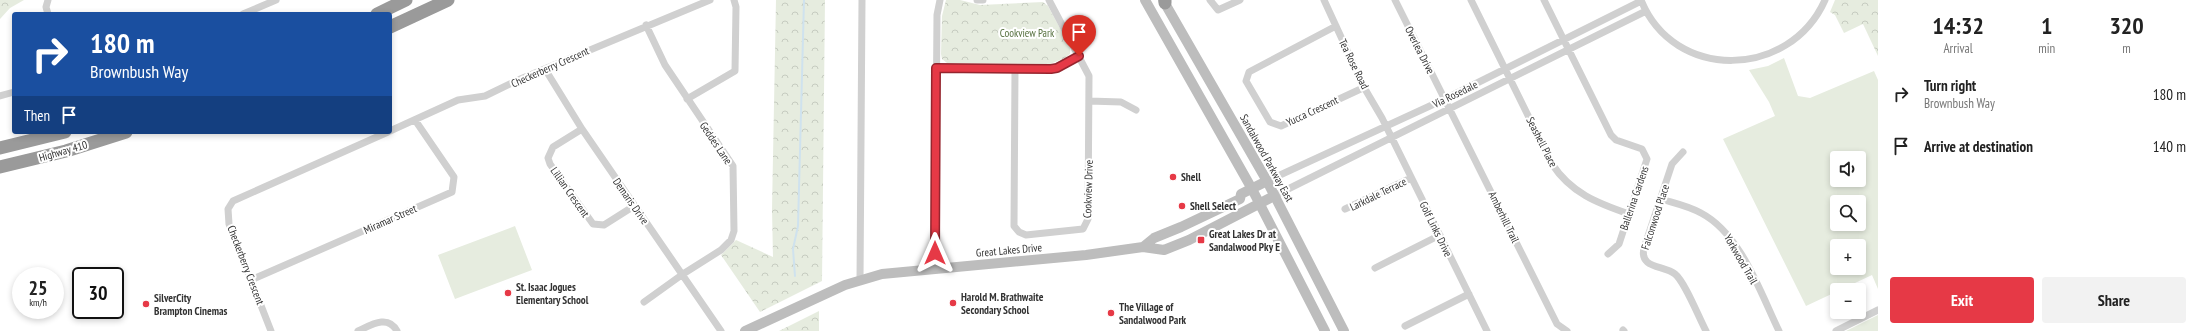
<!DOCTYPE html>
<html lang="en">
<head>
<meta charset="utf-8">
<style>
  body { margin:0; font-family:"PT Sans Narrow",sans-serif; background:#f2f2f2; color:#222; height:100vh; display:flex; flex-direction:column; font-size:15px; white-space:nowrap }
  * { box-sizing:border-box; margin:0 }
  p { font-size:13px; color:#767676 }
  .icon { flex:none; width:22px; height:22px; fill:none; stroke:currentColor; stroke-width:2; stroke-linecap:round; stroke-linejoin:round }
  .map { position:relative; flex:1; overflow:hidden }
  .side { display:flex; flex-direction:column; background:#fff; width:320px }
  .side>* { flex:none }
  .guide { position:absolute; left:12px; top:12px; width:380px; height:122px; border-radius:4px; box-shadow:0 2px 6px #0003; background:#1a4fa0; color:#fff; overflow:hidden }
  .controls { position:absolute; left:1830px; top:151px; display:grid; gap:8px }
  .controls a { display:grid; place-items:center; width:36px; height:36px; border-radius:4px; background:#fff; box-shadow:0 2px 6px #0003; font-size:20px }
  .speed { position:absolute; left:12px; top:267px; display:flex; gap:8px; font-size:20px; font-weight:700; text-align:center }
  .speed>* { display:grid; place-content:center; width:52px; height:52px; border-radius:50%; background:#fff; box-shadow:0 2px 6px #0003; line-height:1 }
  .speed small { font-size:10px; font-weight:400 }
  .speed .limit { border:2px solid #111; border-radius:6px; background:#fff; color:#111 }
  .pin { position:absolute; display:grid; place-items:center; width:34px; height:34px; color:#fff; margin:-41px -17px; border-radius:50% 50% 50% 0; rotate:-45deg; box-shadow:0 0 4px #0007 }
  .pin .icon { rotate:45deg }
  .me { position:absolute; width:44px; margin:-22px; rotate:0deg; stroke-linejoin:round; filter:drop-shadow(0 0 3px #0008) }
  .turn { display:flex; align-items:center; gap:14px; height:84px; padding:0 12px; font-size:18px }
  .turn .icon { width:52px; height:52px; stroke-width:2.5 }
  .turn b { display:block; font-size:28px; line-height:34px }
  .then { display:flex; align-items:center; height:38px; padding:0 12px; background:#0003; gap:8px; font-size:15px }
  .eta { display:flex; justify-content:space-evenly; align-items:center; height:68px; text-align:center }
  .eta b { font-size:24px; font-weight:800; line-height:28px }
  .primary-button { display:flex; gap:8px; margin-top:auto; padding:8px 12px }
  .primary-button a { flex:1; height:46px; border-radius:4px; background:#e63946; color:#fff; font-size:16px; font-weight:800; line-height:46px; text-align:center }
  .primary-button a+a { background:#f2f2f2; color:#222 }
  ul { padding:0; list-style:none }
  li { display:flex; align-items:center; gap:12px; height:52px; padding:0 12px }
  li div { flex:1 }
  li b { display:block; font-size:15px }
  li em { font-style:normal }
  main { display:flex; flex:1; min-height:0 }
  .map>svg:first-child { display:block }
</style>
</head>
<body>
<main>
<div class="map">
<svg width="1878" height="331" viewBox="0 0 1878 331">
  <defs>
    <pattern id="park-crowns" width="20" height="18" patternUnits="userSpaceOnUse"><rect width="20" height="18" fill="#e6ecdf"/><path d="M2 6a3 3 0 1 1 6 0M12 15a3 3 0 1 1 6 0" fill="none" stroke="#c6cbc0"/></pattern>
  </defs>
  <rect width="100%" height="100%" fill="#fff"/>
  <path fill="#e6ecdf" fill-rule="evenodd" d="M 1784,58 L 1798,96 L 1810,98 L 1874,71 L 1878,80 L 1878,289 L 1872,275 L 1806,306 L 1723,139 L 1775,116 L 1769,102 L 1749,70 L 1768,66 ZM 1837,158 L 1859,158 L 1859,180 L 1837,180 ZM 1837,202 L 1859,202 L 1859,224 L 1837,224 ZM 1837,246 L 1859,246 L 1859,268 L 1837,268 Z
    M 515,226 L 532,270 L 455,299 L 438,255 Z
    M 1878,315 L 1878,331 L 1846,331 Z"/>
  <path fill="url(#park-crowns)" d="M 0,0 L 24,0 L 10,8 L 0,19 Z
    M 776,0 L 825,0 L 822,281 L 760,312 L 721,255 L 736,240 L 773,257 L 772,209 Z
    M 946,0 L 960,0 L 980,5 L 1043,2 L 1048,6 L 1070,47 L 1070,54 L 1065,58 L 1050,64 L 947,63 L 942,59 L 941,54 L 942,16 Z
    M 1835,0 L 1878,0 L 1878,56 L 1863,24 L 1844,33 L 1835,15 L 1830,12 Z
    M 819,311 L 819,331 L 779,331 Z"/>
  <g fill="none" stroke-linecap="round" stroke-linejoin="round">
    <path stroke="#cfe2ee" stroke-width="2" d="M 795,276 L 793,249 L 798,226 L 804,0"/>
    <path stroke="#d0d0d0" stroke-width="7" d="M 977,0 L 983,0
      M 1210,0 L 1218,10 L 1240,0
      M 1324,0 L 1365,89 L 1382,118 L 1487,331
      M 1395,0 L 1557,324 L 1567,331
      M 1471,0 L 1552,164 C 1571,193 1597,203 1629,214
      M 1544,0 L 1611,135 L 1616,140 L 1642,149 L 1647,159 L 1619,244 L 1608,254
      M 1641,0 C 1674,82 1790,79 1825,0
      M 48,14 L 46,7 L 48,0
      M 243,14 L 276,0
      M 1336,26 L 1249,72 L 1246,81 L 1270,122 L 1281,126 L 1365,87
      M 936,68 L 1051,69 L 1079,56
      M 545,69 L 582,129 L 721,331
      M 1015,69 L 1014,226 L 1019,232 L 1026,235 L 1083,229 L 1088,219 L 1089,76 L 1049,0
      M 0,96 L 14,92
      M 687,99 L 735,71 L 736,7 L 734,0
      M 1089,101 L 1121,102 L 1136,110
      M 582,129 L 553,147 L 548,158 L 550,164 L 593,224 L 604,225 L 634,206
      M 390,131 L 458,100 L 485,96 L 518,80 L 710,0
      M 1683,152 L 1672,164 L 1644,248 C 1639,269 1664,265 1675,274 C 1685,282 1699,318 1706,331
      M 1267,181 L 1445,99 L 1641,1
      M 1274,196 L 1646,11
      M 1661,199 C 1674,203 1689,206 1701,213 C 1741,234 1760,292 1779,331
      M 1345,209 L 1411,178
      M 935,268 L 937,15 L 940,0
      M 1375,268 L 1440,235
      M 251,280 L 452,192 L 454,177 L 415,120
      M 860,280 L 862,0
      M 644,302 L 683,274 L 721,250 L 731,240 L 734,231 L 733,166 L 665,65 L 646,25
      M 1405,326 L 1469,294
      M 1623,330 L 1624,331
      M 271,331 L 229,224 L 228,209 L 233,201 L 388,132
      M 358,331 C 371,325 388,314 397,331
      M 1836,331 L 1878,310"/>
    <path stroke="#bdbdbd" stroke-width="10" d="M 1145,0 L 1252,189 L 1325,331
      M 1163,0 L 1267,181 L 1344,331
      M 1143,247 L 1154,238 L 1181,227 L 1240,199 L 1241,194 L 1267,181
      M 745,331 L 845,285 L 882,274 L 1086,255 L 1143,247 L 1164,250 L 1189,240 L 1274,196"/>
    <path stroke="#9a9a9a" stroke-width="13" d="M 1165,0 L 1165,3
      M 377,14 L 406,0
      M 390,27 L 448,0
      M 0,148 L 65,132
      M 0,167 L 66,151 L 126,132"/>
  </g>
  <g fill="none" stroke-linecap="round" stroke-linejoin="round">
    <defs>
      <path id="route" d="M 935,253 L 936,68 L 1051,69 L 1057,68 L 1079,56"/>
    </defs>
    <use href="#route" stroke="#96252e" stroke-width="10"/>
    <use href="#route" stroke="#e63946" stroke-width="7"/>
  </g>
  <g fill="#e63946" stroke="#fff" stroke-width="1.5">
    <circle cx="1173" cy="177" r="4"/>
    <circle cx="1182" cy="206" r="4"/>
    <rect x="1197" y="236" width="8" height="8" rx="2"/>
    <circle cx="508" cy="293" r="4"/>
    <circle cx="953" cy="303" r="4"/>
    <circle cx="146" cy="304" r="4"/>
    <circle cx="1111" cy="313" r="4"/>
  </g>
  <g text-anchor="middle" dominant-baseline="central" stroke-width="4" stroke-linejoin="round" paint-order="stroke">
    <g font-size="11" fill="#56703f" stroke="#fff">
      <text x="1027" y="33">Cookview Park</text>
    </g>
    <g font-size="11" fill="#333" stroke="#fff">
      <text transform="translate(1420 50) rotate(63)">Overlea Drive</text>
      <text transform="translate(1354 64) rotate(64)">Tea Rose Road</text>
      <text transform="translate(550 67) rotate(-24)">Checkerberry Crescent</text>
      <text transform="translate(1455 94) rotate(-26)">Via Rosedale</text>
      <text transform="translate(1312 111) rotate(-25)">Yucca Crescent</text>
      <text transform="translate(1542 142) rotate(63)">Seashell Place</text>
      <text transform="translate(716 143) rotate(56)">Geddes Lane</text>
      <text transform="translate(63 151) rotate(-16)">Highway 410</text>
      <text transform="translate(1267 158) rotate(61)">Sandalwood Parkway East</text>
      <text transform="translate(1088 189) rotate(-88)">Cookview Drive</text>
      <text transform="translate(570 192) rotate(55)">Lillian Crescent</text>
      <text transform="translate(1378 194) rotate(-26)">Larkdale Terrace</text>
      <text transform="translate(1634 198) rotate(-71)">Ballerina Gardens</text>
      <text transform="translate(631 201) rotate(55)">Demaris Drive</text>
      <text transform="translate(1504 217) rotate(64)">Amberhill Trail</text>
      <text transform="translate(1655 217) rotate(-72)">Falconwood Place</text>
      <text transform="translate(390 219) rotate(-24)">Miramar Street</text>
      <text transform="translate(1436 229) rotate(64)">Golf Links Drive</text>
      <text transform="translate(1009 250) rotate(-5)">Great Lakes Drive</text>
      <text transform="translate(1741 259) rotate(60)">Yorkwood Trail</text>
      <text transform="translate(246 265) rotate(69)">Checkerberry Crescent</text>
    </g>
    <g font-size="11" font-weight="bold" fill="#333" stroke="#fff" text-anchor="start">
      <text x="1181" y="177">Shell</text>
      <text x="1190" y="206">Shell Select</text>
      <text x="1209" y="234">Great Lakes Dr at<tspan x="1209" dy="13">Sandalwood Pky E</tspan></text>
      <text x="516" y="287">St. Isaac Jogues<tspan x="516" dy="13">Elementary School</tspan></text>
      <text x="961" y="297">Harold M. Brathwaite<tspan x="961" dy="13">Secondary School</tspan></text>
      <text x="154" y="298">SilverCity<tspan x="154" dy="13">Brampton Cinemas</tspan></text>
      <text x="1119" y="307">The Village of<tspan x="1119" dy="13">Sandalwood Park</tspan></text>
    </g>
  </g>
</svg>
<div class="controls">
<a><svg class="icon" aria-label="sound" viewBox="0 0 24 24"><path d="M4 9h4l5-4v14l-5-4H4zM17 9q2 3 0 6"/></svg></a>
<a><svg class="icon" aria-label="search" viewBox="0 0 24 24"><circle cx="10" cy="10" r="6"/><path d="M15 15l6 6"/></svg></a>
<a>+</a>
<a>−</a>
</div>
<div class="speed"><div>25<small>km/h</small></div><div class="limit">30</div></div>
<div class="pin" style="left:1079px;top:56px;background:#d93025"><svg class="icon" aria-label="arrive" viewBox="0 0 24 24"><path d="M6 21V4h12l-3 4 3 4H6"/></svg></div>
<svg class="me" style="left:935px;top:253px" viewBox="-20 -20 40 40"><path d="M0-17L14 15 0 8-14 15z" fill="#e63946" stroke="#fff" stroke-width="4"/></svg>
<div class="guide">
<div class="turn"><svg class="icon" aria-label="right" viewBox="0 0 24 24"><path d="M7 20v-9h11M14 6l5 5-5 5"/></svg><div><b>180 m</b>Brownbush Way</div></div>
<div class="then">Then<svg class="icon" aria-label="arrive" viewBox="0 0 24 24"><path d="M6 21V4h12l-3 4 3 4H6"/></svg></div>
</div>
</div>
<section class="side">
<div class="eta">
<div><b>14:32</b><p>Arrival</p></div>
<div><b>1</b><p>min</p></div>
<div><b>320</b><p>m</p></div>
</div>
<ul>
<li><svg class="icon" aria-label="right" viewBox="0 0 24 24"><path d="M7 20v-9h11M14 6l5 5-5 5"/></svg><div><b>Turn right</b><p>Brownbush Way</p></div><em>180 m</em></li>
<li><svg class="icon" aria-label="arrive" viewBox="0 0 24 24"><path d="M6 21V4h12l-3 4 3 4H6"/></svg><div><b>Arrive at destination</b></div><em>140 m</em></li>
</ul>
<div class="primary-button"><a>Exit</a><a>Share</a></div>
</section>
</main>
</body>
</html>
